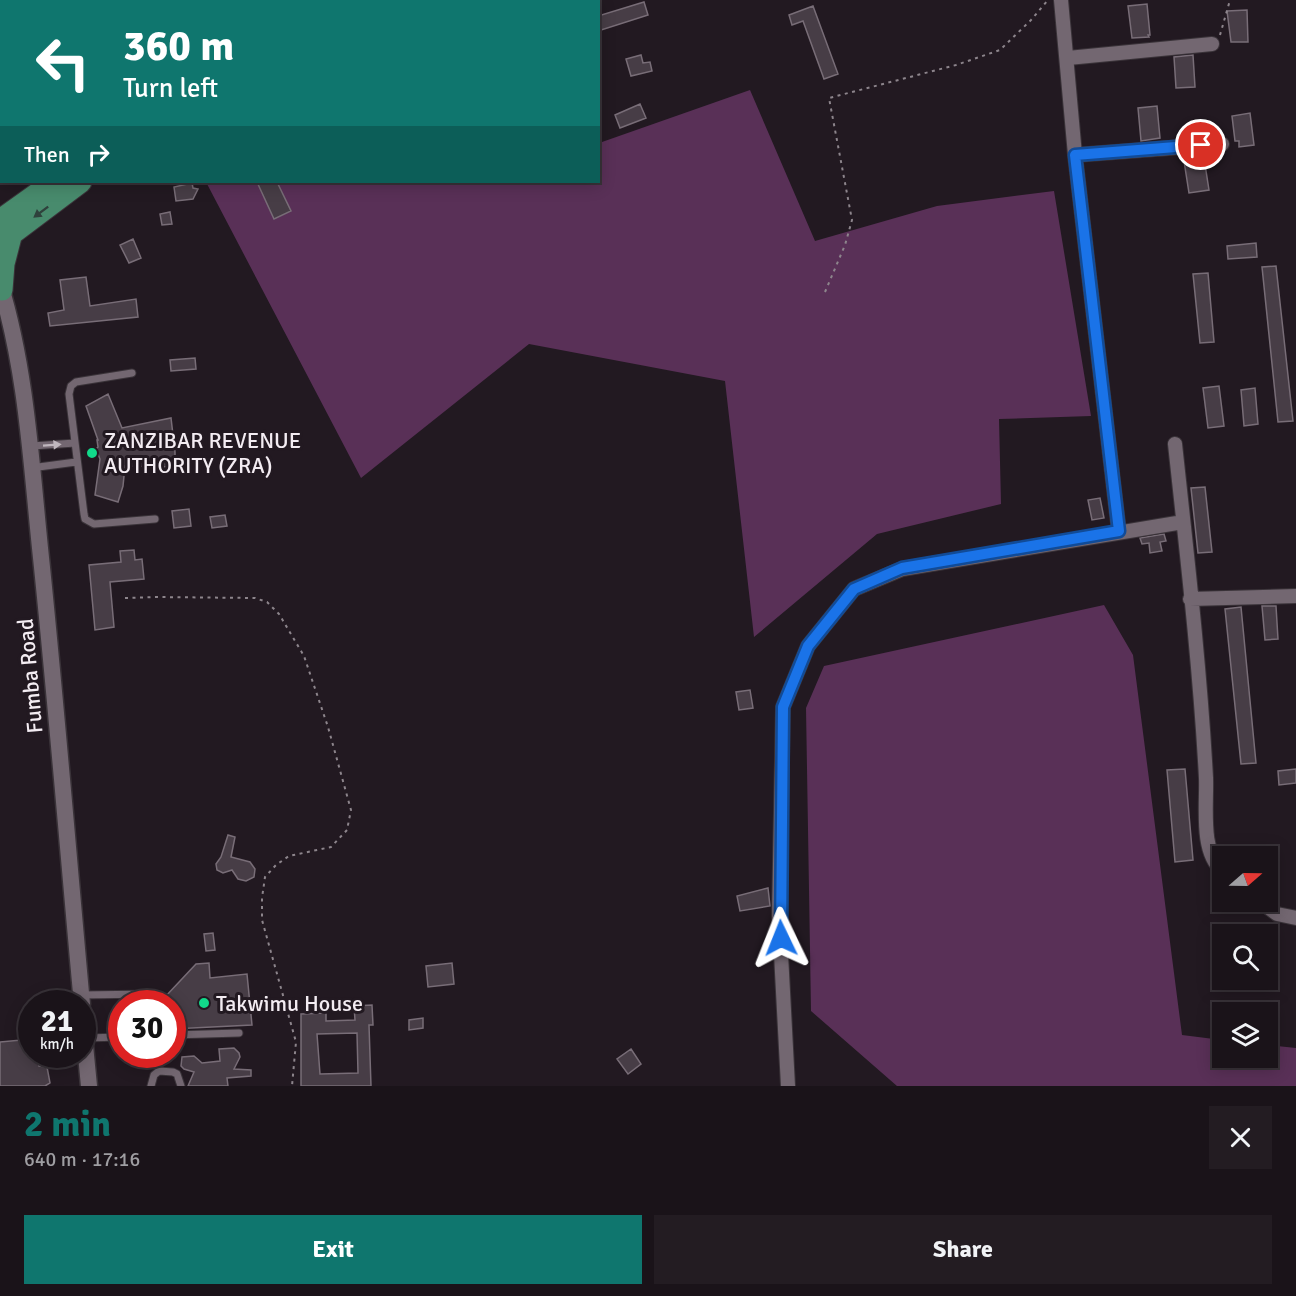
<!DOCTYPE html>
<html lang="en">
<head>
<meta charset="utf-8">
<style>
  body { margin:0; font-family:Signika,sans-serif; background:#231c22; color:#f1f3f6; height:100vh; display:flex; flex-direction:column; font-size:22px; white-space:nowrap }
  * { box-sizing:border-box; margin:0 }
  p { font-size:20px; color:#9f9ea2 }
  .icon { flex:none; width:33px; height:33px; fill:none; stroke:currentColor; stroke-width:2; stroke-linecap:round; stroke-linejoin:round }
  .map { position:relative; height:1086px; overflow:hidden }
  .sheet { display:flex; flex-direction:column; background:#1a1319; flex:1 }
  .sheet>* { flex:none }
  .hud { position:absolute; left:0px; top:0px; width:600px; height:183px; box-shadow:0 3px 15px #0003,0 0 0 2px #383238; background:#0f766e; color:#fff; overflow:hidden }
  .needle { width:39px; rotate:70deg }
  .buttons { position:absolute; left:1212px; top:846px; display:grid; gap:12px }
  .buttons a { display:grid; place-items:center; width:66px; height:66px; border-radius:0px; background:#1a1319; box-shadow:0 3px 15px #0003,0 0 0 2px #383238; font-size:30px }
  .speed { position:absolute; left:18px; top:990px; display:flex; gap:12px; font-size:30px; font-weight:700; text-align:center }
  .speed>* { display:grid; place-content:center; width:78px; height:78px; border-radius:50%; background:#1a1319; box-shadow:0 3px 15px #0003,0 0 0 2px #383238; line-height:1 }
  .speed small { font-size:15px; font-weight:400 }
  .speed .limit { border:9px solid #d22; background:#fff; color:#111 }
  .pin { position:absolute; display:grid; place-items:center; width:51px; height:51px; color:#fff; margin:-26px; border:3px solid #fff; border-radius:50%; box-shadow:0 2px 6px #0007 }
  .me { position:absolute; width:66px; margin:-33px; rotate:358deg; stroke-linejoin:round; filter:drop-shadow(0 0 4px #0008) }
  .turn { display:flex; align-items:center; gap:21px; height:126px; padding:0 24px; font-size:27px }
  .turn .icon { width:78px; height:78px; stroke-width:2.5 }
  .turn b { display:block; font-size:42px; line-height:51px }
  .then { display:flex; align-items:center; height:57px; padding:0 24px; background:#0003; gap:12px; font-size:22px }
  .round { display:grid; place-items:center; flex:none; width:63px; height:63px; border-radius:0px; background:#231c22 }
  .summary { display:flex; align-items:center; justify-content:space-between; height:102px; padding:0 24px }
  h1 { font-size:36px; font-weight:800; line-height:45px; color:#0f766e }
  .cta { display:flex; gap:12px; margin-top:auto; padding:12px 24px }
  .cta a { flex:1; height:69px; border-radius:0px; background:#0f766e; color:#fff; font-size:24px; font-weight:800; line-height:69px; text-align:center }
  .cta a+a { background:#231c22; color:#f1f3f6 }
  .map>svg:first-child { display:block }
</style>
</head>
<body>
<div class="map">
<svg width="1296" height="1086" viewBox="0 0 1296 1086">
  <rect width="100%" height="100%" fill="#221921"/>
  <path fill="#593057" d="M 750,90 L 815,241 L 937,206 L 1054,191 L 1091,416 L 999,419 L 1001,504 L 877,534 L 754,637 L 725,381 L 529,344 L 361,478 L 206,182 L 598,182 L 599,137 L 602,142 Z
    M 1104,605 L 1133,655 L 1182,1035 L 1222,1040 L 1222,1058 L 1268,1058 L 1268,1045 L 1296,1048 L 1296,1086 L 897,1086 L 811,1011 L 806,708 L 824,666 Z"/>
  <path fill="#473d46" stroke="#786d77" stroke-width="1.5" fill-rule="evenodd" d="M 644,2 L 648,15 L 598,31 L 598,16 Z
    M 1147,4 L 1150,35 L 1148,35 L 1149,37 L 1132,38 L 1128,6 Z
    M 813,6 L 838,74 L 824,79 L 803,21 L 792,25 L 789,15 Z
    M 1247,10 L 1248,42 L 1231,42 L 1227,11 Z
    M 641,55 L 643,63 L 650,62 L 652,71 L 631,76 L 626,59 Z
    M 1193,55 L 1195,87 L 1176,88 L 1174,57 Z
    M 640,104 L 646,118 L 620,128 L 615,115 Z
    M 1157,106 L 1160,138 L 1141,141 L 1138,108 Z
    M 1250,113 L 1254,145 L 1239,147 L 1239,141 L 1235,141 L 1232,116 Z
    M 1204,158 L 1209,190 L 1189,193 L 1184,161 Z
    M 257,182 L 277,182 L 291,211 L 274,219 Z
    M 192,183 L 193,188 L 198,189 L 193,199 L 176,201 L 174,187 Z
    M 170,212 L 172,224 L 162,225 L 160,214 Z
    M 133,239 L 141,258 L 129,263 L 120,245 Z
    M 1256,243 L 1257,257 L 1228,259 L 1227,246 Z
    M 1276,266 L 1293,421 L 1278,422 L 1262,267 Z
    M 1208,273 L 1214,342 L 1200,343 L 1193,274 Z
    M 86,277 L 90,306 L 136,299 L 138,317 L 50,326 L 48,313 L 64,310 L 60,280 Z
    M 195,358 L 196,369 L 171,371 L 170,360 Z
    M 1219,386 L 1224,426 L 1208,428 L 1203,388 Z
    M 1255,388 L 1258,424 L 1244,426 L 1241,390 Z
    M 108,394 L 122,428 L 171,418 L 175,452 L 175,467 L 125,466 L 123,486 L 118,502 L 95,495 L 100,459 L 96,449 L 98,447 L 97,440 L 98,440 L 86,406 Z
    M 1205,487 L 1212,552 L 1198,553 L 1191,488 Z
    M 1100,498 L 1104,518 L 1092,520 L 1088,500 Z
    M 189,509 L 191,526 L 174,528 L 172,511 Z
    M 225,515 L 227,526 L 212,528 L 210,517 Z
    M 1164,534 L 1166,541 L 1160,542 L 1162,551 L 1150,553 L 1149,543 L 1142,544 L 1140,538 Z
    M 134,550 L 135,560 L 142,559 L 144,579 L 110,582 L 114,627 L 95,630 L 89,565 L 121,562 L 120,551 Z
    M 1262,606 L 1276,606 L 1278,639 L 1265,640 Z
    M 1241,607 L 1256,763 L 1241,764 L 1225,609 Z
    M 750,690 L 753,708 L 739,710 L 736,692 Z
    M 1185,769 L 1193,860 L 1175,862 L 1167,770 Z
    M 1296,769 L 1296,783 L 1279,785 L 1278,771 Z
    M 228,835 L 235,837 L 231,857 L 250,862 L 255,869 L 254,877 L 246,881 L 238,879 L 232,870 L 223,873 L 217,870 L 216,864 L 221,857 Z
    M 768,888 L 770,906 L 740,911 L 737,896 Z
    M 213,933 L 215,950 L 206,951 L 204,934 Z
    M 209,963 L 210,978 L 247,974 L 252,1025 L 172,1029 L 172,1004 L 165,997 L 196,964 Z
    M 452,963 L 454,984 L 428,987 L 426,966 Z
    M 372,1005 L 373,1025 L 369,1025 L 371,1086 L 301,1086 L 301,1014 L 326,1013 L 326,1021 L 355,1020 L 354,1006 ZM 357,1033 L 358,1073 L 320,1074 L 317,1034 Z
    M 423,1018 L 423,1028 L 409,1030 L 409,1020 Z
    M 32,1039 L 32,1054 L 38,1054 L 39,1066 L 47,1067 L 50,1083 L 45,1086 L 0,1086 L 0,1042 Z
    M 234,1048 L 239,1053 L 240,1057 L 234,1069 L 251,1070 L 251,1076 L 227,1078 L 228,1086 L 188,1086 L 194,1072 L 184,1069 L 181,1066 L 182,1057 L 194,1056 L 202,1063 L 220,1061 L 219,1049 Z
    M 631,1049 L 641,1064 L 628,1074 L 617,1059 Z"/>
  <g fill="none" stroke-linecap="round" stroke-linejoin="round">
    <defs>
      <path id="service" d="M 132,373 L 76,382 L 71,386 L 69,394 L 84,514 L 85,519 L 94,524 L 155,519
        M 32,446 L 75,443
        M 31,468 L 76,462
        M 81,995 L 152,994 L 157,996 L 157,1004
        M 172,1035 L 239,1033
        M 85,1038 L 122,1037
        M 151,1086 L 154,1075 L 159,1071 L 173,1072 L 177,1074 L 181,1086"/>
      <path id="minor" d="M 118,0 L 121,2
        M 270,0 L 270,2
        M 1061,0 L 1075,155 L 1119,532
        M 1068,58 L 1212,44
        M 1075,155 L 1222,144
        M 1175,444 C 1187,555 1200,667 1206,778 C 1207,805 1200,852 1222,870
        M 1190,599 L 1296,596
        M 1261,902 L 1277,914 L 1296,918
        M 788,1086 L 779,916 L 783,707 L 808,646 L 854,589 L 902,569 L 1183,522"/>
      <path id="tertiary" d="M 0,284 C 26,369 31,460 40,548 C 56,700 68,852 82,1004
        M 82,1014 L 89,1086"/>
      <path id="primary" d="M 299,2 L 301,0
        M 322,2 L 324,0
        M 0,220 L 53,182
        M 0,243 L 81,182
        M 2,290 L 4,264 L 12,233"/>
    </defs>
    <use href="#service" stroke="#3a3339" stroke-width="9"/>
    <use href="#minor" stroke="#3a3339" stroke-width="16"/>
    <use href="#tertiary" stroke="#3a3339" stroke-width="19"/>
    <use href="#primary" stroke="#3a3339" stroke-width="23"/>
    <path stroke="#8d858c" stroke-width="2" stroke-dasharray="3 4.5" stroke-linecap="butt" d="M 1220,35 L 1230,0
      M 825,292 L 845,245 L 852,220 L 829,98 L 956,65 L 1000,50 L 1031,20 L 1048,0
      M 125,598 L 155,597 L 255,598 L 267,602 L 279,614 L 304,656 L 328,727 L 351,810 L 347,830 L 331,847 L 289,856 L 276,865 L 265,877 L 262,898 L 262,920 L 296,1042 L 292,1086"/>
    <use href="#service" stroke="#736771" stroke-width="7"/>
    <use href="#minor" stroke="#736771" stroke-width="14"/>
    <use href="#tertiary" stroke="#736771" stroke-width="16"/>
    <use href="#primary" stroke="#488b6d" stroke-width="21"/>
  </g>
  <defs><path id="oneway-solid" d="M-6-.8H1V-3.2L6.5 0L1 3.2V.8H-6Z" transform="scale(1.5)"/></defs>
  <use fill="#2f413c" href="#oneway-solid" transform="translate(41 212) rotate(143)"/>
  <use fill="#c0b7be" href="#oneway-solid" transform="translate(52 445) rotate(-4)"/>
  <g fill="none" stroke-linecap="round" stroke-linejoin="round">
    <defs>
      <path id="route" d="M 781,938 L 783,707 L 808,646 L 854,589 L 902,568 L 1119,531 L 1075,155 L 1201,145"/>
    </defs>
    <use href="#route" stroke="#114b97" stroke-width="15"/>
    <use href="#route" stroke="#1a73e8" stroke-width="10"/>
  </g>
  <g fill="#11d98a" stroke="#221921" stroke-width="2">
    <circle cx="92" cy="453" r="6"/>
    <circle cx="204" cy="1003" r="6"/>
  </g>
  <g text-anchor="middle" dominant-baseline="central" stroke-width="6" stroke-linejoin="round" paint-order="stroke">
    <g font-size="22" fill="#f3ecf2" stroke="#221921" text-anchor="start">
      <text x="104" y="440">ZANZIBAR REVENUE<tspan x="104" dy="25">AUTHORITY (ZRA)</tspan></text>
      <text x="216" y="1003">Takwimu House</text>
    </g>
    <g font-size="22" fill="#f3ecf2" stroke="#221921">
      <text transform="translate(30 676) rotate(-95)">Fumba Road</text>
    </g>
  </g>
</svg>
<div class="buttons">
<a><svg class="needle" viewBox="-14 -14 28 28"><path d="M0-13l5 13h-10z" fill="#e53935"/><path d="M0 13l5-13h-10z" fill="#9f9ea2"/></svg></a>
<a><svg class="icon" aria-label="search" viewBox="0 0 24 24"><circle cx="10" cy="10" r="6"/><path d="M15 15l6 6"/></svg></a>
<a><svg class="icon" aria-label="layers" viewBox="0 0 24 24"><path d="M12 4l9 5-9 5-9-5zM3 14l9 5 9-5"/></svg></a>
</div>
<div class="speed"><div>21<small>km/h</small></div><div class="limit">30</div></div>
<div class="pin" style="left:1201px;top:145px;background:#d93025"><svg class="icon" aria-label="arrive" viewBox="0 0 24 24"><path d="M6 21V4h12l-3 4 3 4H6"/></svg></div>
<svg class="me" style="left:781px;top:938px" viewBox="-20 -20 40 40"><path d="M0-17L14 15 0 8-14 15z" fill="#1a73e8" stroke="#fff" stroke-width="4"/></svg>
<div class="hud">
<div class="turn"><svg class="icon" aria-label="left" viewBox="0 0 24 24"><path d="M17 20v-9H6M10 6l-5 5 5 5"/></svg><div><b>360 m</b>Turn left</div></div>
<div class="then">Then<svg class="icon" aria-label="right" viewBox="0 0 24 24"><path d="M7 20v-9h11M14 6l5 5-5 5"/></svg></div>
</div>
</div>
<section class="sheet">
<div class="summary"><div><h1>2 min</h1><p>640 m · 17:16</p></div><a class="round"><svg class="icon" aria-label="close" viewBox="0 0 24 24"><path d="M6 6l12 12M18 6L6 18"/></svg></a></div>
<div class="cta"><a>Exit</a><a>Share</a></div>
</section>
</body>
</html>
